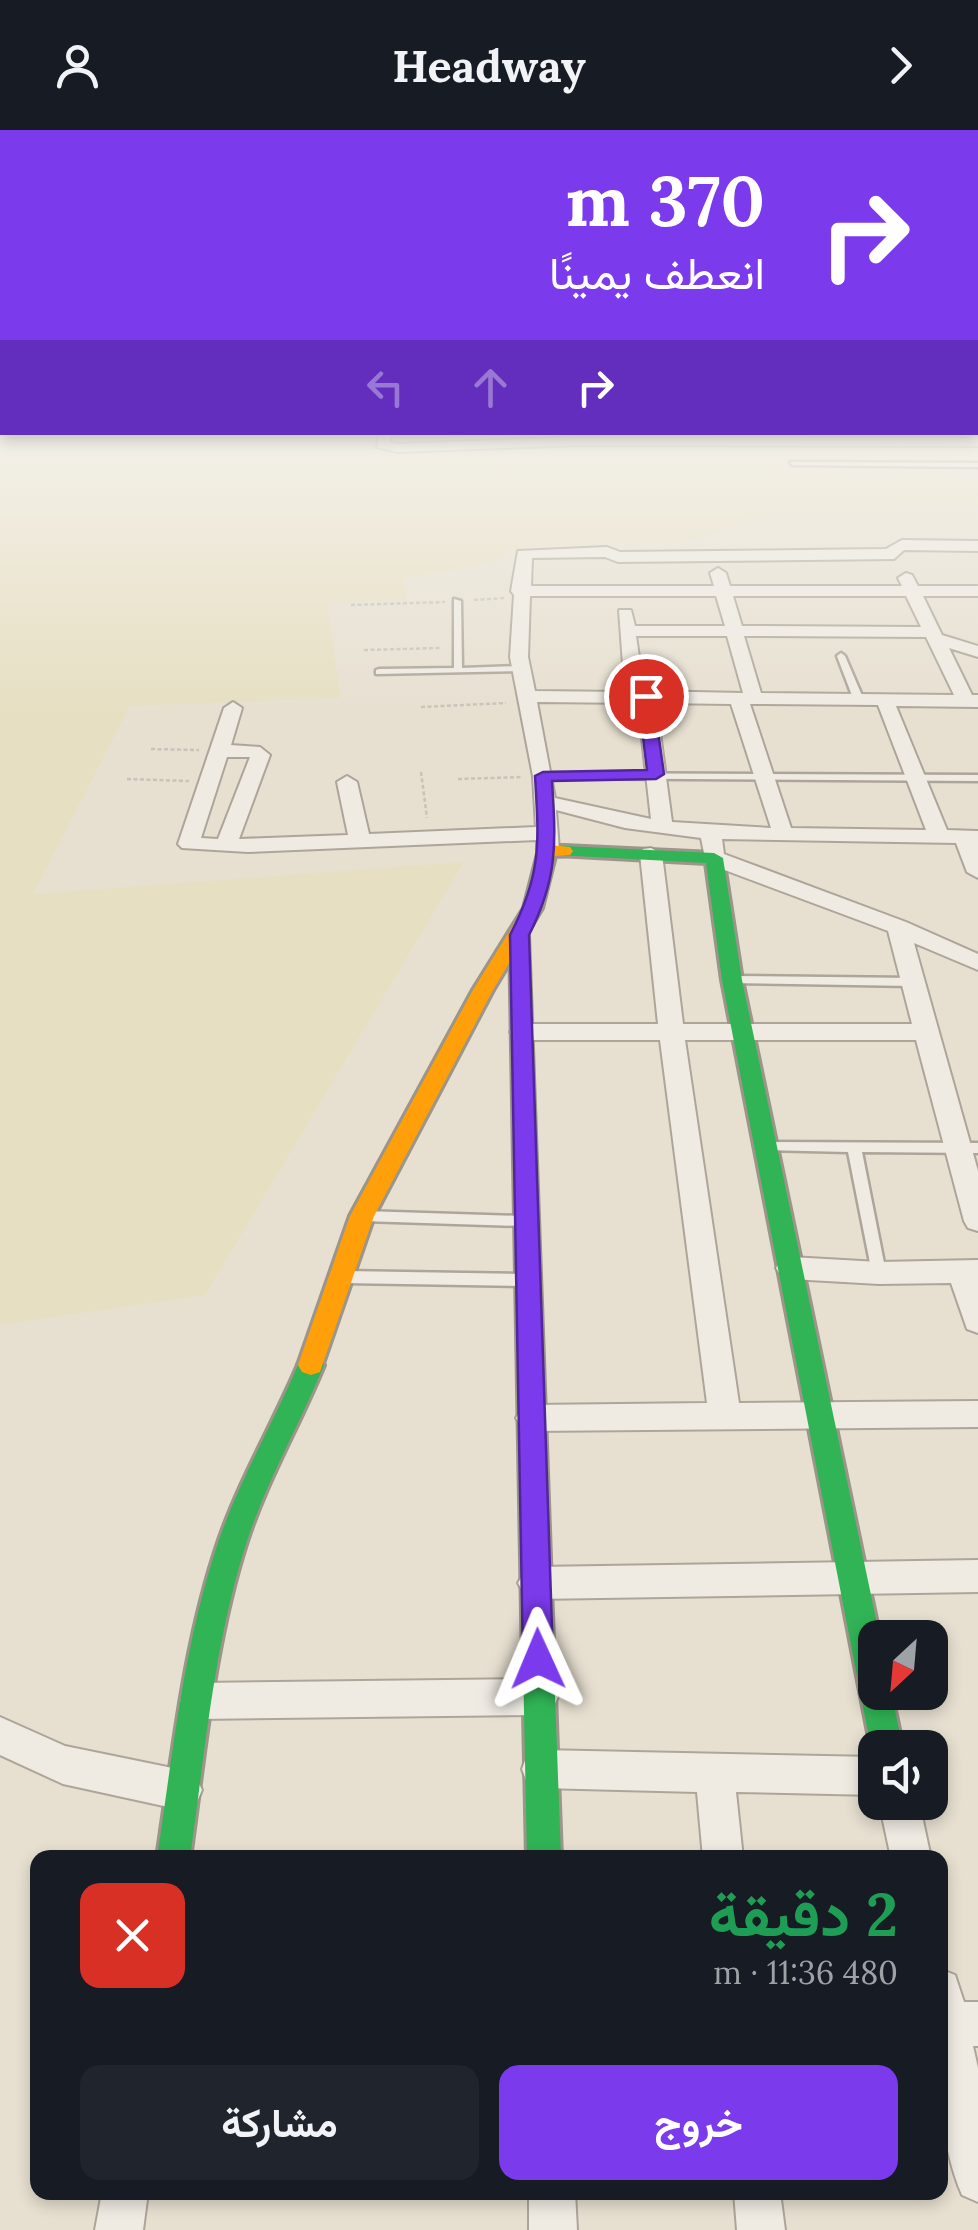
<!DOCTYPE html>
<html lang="ar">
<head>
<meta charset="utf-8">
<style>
  body { margin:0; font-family:Lora,Vazirmatn,serif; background:#20242c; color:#f1f3f6; direction:rtl; height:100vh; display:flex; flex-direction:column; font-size:38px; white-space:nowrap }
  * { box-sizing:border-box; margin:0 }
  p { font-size:32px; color:#9ea1a6 }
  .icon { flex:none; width:55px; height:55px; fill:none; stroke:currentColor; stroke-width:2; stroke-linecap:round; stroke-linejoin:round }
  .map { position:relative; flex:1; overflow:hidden; direction:ltr }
  .side { position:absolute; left:30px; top:1720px; width:918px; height:350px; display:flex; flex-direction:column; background:#171b24; border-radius:20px; box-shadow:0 5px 15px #0003; direction:rtl }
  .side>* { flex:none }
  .guide { position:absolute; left:0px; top:0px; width:980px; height:305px; box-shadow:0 5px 15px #0003; direction:rtl; background:#7c3aed; color:#fff; overflow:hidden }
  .needle { width:65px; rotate:206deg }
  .tools { position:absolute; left:858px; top:1490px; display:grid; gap:20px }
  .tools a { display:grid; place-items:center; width:90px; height:90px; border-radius:20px; background:#171b24; box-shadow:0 5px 15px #0003; font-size:50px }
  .pin { position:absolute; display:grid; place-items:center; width:85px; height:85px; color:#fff; margin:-42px; border:5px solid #fff; border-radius:50%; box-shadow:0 2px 10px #0007 }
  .me { position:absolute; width:110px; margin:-55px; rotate:359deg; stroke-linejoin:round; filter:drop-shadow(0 0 8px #0008) }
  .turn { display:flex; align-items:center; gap:35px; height:210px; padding:0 50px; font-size:45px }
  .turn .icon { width:130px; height:130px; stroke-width:2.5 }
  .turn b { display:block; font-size:70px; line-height:85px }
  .lanes { display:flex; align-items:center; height:95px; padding:0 50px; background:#0003; justify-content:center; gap:50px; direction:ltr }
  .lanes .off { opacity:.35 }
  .round { display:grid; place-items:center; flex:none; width:105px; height:105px; border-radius:20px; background:#20242c }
  .summary { display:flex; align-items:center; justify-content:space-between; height:170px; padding:0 50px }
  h1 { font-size:60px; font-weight:700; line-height:75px; color:#1e9e55 }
  .cta { display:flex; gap:20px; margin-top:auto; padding:20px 50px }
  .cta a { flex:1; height:115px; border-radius:20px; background:#7c3aed; color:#fff; font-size:40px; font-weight:700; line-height:115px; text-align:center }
  .cta a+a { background:#20242c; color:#f1f3f6 }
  header { display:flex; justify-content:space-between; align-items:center; height:130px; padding:0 50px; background:#171b24; font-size:45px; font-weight:700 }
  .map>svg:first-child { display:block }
</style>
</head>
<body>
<header><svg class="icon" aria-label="forward" viewBox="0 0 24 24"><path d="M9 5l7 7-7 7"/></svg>Headway<svg class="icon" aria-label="person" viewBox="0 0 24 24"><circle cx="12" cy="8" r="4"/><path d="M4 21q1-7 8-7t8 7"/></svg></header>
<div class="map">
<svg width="978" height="2100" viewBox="0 0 978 2100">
  <rect width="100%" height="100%" fill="#e7e0d1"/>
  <path fill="#e6dfc2" d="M 0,290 L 2,302 L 610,302 L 615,312 L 977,318 L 978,331 L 777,331 L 777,345 L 978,349 L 978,377 L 772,380 L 732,398 L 686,412 L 525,416 L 495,432 L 403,448 L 407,470 L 327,472 L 341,568 L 130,576 L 33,764 L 464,732 L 205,1165 L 0,1195 Z"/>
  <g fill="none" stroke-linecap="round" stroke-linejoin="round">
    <defs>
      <path id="lane" d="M 790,332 L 978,333 L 978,337 L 792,335 Z
        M 454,469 L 461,471 L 462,538 L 521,536 L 525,539 L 524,541 L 376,544 L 376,540 L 379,539 L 454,538 Z
        M 841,523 L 845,526 L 863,568 L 861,570 L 853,568 L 837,526 Z
        M 543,643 L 978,645 L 978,651 L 539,648 L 539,644 Z
        M 733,846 L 912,848 L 918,852 L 912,856 L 729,853 L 727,850 Z
        M 769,1012 L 978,1013 L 978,1023 L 862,1022 L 886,1143 L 884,1147 L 874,1147 L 872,1143 L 848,1022 L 764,1020 L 762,1017 Z
        M 363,1081 L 521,1086 L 526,1087 L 528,1091 L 526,1095 L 521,1096 L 363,1091 L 356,1086 Z
        M 344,1141 L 523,1144 L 528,1146 L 530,1150 L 528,1154 L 523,1156 L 344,1153 L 339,1151 L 337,1147 L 339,1143 Z"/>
      <path id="street" d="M 379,302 L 392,302 L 389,312 L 397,314 L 580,307 L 978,308 L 978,316 L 580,315 L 397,322 L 377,317 Z
        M 902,410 L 978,411 L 978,421 L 904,420 L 894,429 L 618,432 L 605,427 L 532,428 L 531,456 L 714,456 L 710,443 L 718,438 L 726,443 L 730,456 L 902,456 L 898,448 L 906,443 L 912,445 L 918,456 L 978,456 L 978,466 L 923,466 L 942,505 L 978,516 L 978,527 L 949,518 L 972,565 L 978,565 L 978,577 L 896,576 L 947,700 L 978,701 L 978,748 L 967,742 L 956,713 L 722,709 L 724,724 L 906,792 L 978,824 L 978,840 L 914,813 L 978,1041 L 978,1101 L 968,1098 L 964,1091 L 916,910 L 685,910 L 739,1273 L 978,1271 L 978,1297 L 532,1301 L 521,1297 L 516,1288 L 521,1279 L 532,1275 L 707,1273 L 660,910 L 522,910 L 510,902 L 522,894 L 658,894 L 640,724 L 643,719 L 651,718 L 662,724 L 683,894 L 912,894 L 888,801 L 706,733 L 701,708 L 625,698 L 556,680 L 559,720 L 548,726 L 537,720 L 537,710 L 248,722 L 182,718 L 178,714 L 224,578 L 233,572 L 242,578 L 231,615 L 260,617 L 270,625 L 239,709 L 348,705 L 337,652 L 347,646 L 357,652 L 369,704 L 536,697 L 533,646 L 510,527 L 514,465 L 511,461 L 518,421 L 607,417 L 620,422 L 886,419 ZM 530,466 L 716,466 L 725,496 L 635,496 L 631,480 L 619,480 L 625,562 L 535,561 L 528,527 ZM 733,466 L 906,466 L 921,497 L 742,496 ZM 636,506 L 727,506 L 743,563 L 644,561 ZM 744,506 L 926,507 L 954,565 L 761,563 ZM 537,572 L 638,573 L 651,689 L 555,668 ZM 656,573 L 731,574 L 771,698 L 672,692 ZM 750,574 L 878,575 L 926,700 L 791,698 ZM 227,627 L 250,627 L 218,709 L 201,708 Z
        M 791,1127 L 879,1132 L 978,1130 L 978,1203 L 967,1199 L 951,1153 L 879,1154 L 791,1149 L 781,1146 L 776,1138 L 781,1130 Z
        M 978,1430 L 978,1462 L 536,1469 L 524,1464 L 518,1453 L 524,1442 L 536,1437 Z
        M 539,1549 L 552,1554 L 558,1567 L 552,1580 L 539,1585 L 199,1589 L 186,1584 L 180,1571 L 186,1558 L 199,1553 Z
        M 0,1587 L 65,1616 L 182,1640 L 196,1646 L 202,1660 L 196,1674 L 182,1680 L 63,1654 L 0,1625 Z
        M 541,1620 L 875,1627 L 875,1665 L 736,1662 L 743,1728 L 703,1728 L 697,1662 L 541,1658 L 527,1653 L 522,1639 L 527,1625 Z
        M 879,1672 L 919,1672 L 931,1728 L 891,1728 Z
        M 940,1839 L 955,1845 L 964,1872 L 978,1872 L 978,1916 L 973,1916 L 978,1938 L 978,2072 L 962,2065 C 932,1995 940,1913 940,1839 Z
        M 102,2062 L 148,2062 L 143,2100 L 95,2100 Z
        M 529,2062 L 575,2062 L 577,2100 L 529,2100 Z
        M 734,2062 L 780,2062 L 785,2100 L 737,2100 Z"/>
      <path id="fast" d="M 564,716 L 714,723 L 723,728 L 742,850 L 880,1508 L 875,1508 L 875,1562 L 891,1562 L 903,1618 L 875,1618 L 875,1627 L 871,1618 L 722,850 L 706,733 L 558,725 L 558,717 Z
        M 311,1225 L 320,1228 L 324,1235 C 300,1294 267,1350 247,1411 C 214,1513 205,1622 190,1728 L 157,1728 C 173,1622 184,1512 219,1410 C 240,1349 273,1294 298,1235 L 302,1228 Z
        M 537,1471 L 547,1474 L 552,1484 L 561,1728 L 527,1728 L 522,1484 L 527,1474 Z"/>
      <path id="slow" d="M 548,715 L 570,717 L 573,721 L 570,725 L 555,726 L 542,778 L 493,860 L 374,1086 L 320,1242 L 311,1245 L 302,1242 L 298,1235 L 350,1086 L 473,860 L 524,778 L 539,720 Z"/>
      <path id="jam" d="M 519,799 L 528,805 L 552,1484 L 547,1494 L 537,1497 L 527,1494 L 522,1484 L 510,805 Z"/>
    </defs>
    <use href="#lane" stroke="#ada599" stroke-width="5"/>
    <use href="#street" stroke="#ada599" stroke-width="4"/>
    <use href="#fast" stroke="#9c958a" stroke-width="6"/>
    <use href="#slow" stroke="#9c958a" stroke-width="6"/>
    <use href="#jam" stroke="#9c958a" stroke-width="6"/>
    <path stroke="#c8c2b9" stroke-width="2.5" stroke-dasharray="4 2.5" stroke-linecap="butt" d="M 474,470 L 504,468
      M 351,475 L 445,472
      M 364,520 L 440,518
      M 421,577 L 506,573
      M 151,619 L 199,620
      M 421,642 L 427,688
      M 127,649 L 189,651
      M 458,649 L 523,647"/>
    <use href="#lane" fill="#efebe3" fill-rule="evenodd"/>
    <use href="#street" fill="#efebe3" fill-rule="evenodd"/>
    <use href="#fast" fill="#30b455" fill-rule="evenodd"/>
    <use href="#slow" fill="#ff9f0a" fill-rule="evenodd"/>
    <use href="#jam" fill="#e5322d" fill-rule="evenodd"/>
  </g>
  <linearGradient id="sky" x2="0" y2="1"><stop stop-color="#96bed9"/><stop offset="0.5" stop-color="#f4f1ea"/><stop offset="1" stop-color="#f4f1ea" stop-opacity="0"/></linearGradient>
  <rect width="978" height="584" fill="url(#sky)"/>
  <path fill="#7c3aed" stroke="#51269a" stroke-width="2.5" d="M 646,561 L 653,566 L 664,644 L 656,649 L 552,651 C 556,713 558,748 529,805 L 553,1529 L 549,1539 L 538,1543 L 528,1539 L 523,1529 L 510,805 C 542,744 539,712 535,646 L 543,642 L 647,640 L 638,566 Z"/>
</svg>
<div class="tools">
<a><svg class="needle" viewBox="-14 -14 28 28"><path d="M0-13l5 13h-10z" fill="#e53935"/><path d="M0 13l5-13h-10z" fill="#9ea1a6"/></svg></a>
<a><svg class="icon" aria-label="sound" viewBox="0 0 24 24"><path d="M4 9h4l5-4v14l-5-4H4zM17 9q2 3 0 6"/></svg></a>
</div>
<div class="pin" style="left:646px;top:566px;background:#d93025"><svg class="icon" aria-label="arrive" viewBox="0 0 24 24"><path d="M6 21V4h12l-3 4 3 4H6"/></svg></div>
<svg class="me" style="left:538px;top:1529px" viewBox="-20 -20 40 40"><path d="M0-17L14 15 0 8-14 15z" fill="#7c3aed" stroke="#fff" stroke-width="4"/></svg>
<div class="guide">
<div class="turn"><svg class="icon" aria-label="right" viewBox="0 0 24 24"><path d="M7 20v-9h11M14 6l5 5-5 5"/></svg><div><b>370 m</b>انعطف يمينًا</div></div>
<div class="lanes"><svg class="icon off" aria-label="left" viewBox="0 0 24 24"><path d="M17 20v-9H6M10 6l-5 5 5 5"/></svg><svg class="icon off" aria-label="ahead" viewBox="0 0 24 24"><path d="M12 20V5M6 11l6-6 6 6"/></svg><svg class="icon" aria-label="right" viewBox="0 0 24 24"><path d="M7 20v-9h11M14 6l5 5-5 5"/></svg></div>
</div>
<section class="side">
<div class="summary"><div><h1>2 دقيقة</h1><p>480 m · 11:36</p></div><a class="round" style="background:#d93025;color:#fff"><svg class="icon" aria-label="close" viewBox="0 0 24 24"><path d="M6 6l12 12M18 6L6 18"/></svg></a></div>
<div class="cta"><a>خروج</a><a>مشاركة</a></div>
</section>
</div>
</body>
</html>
